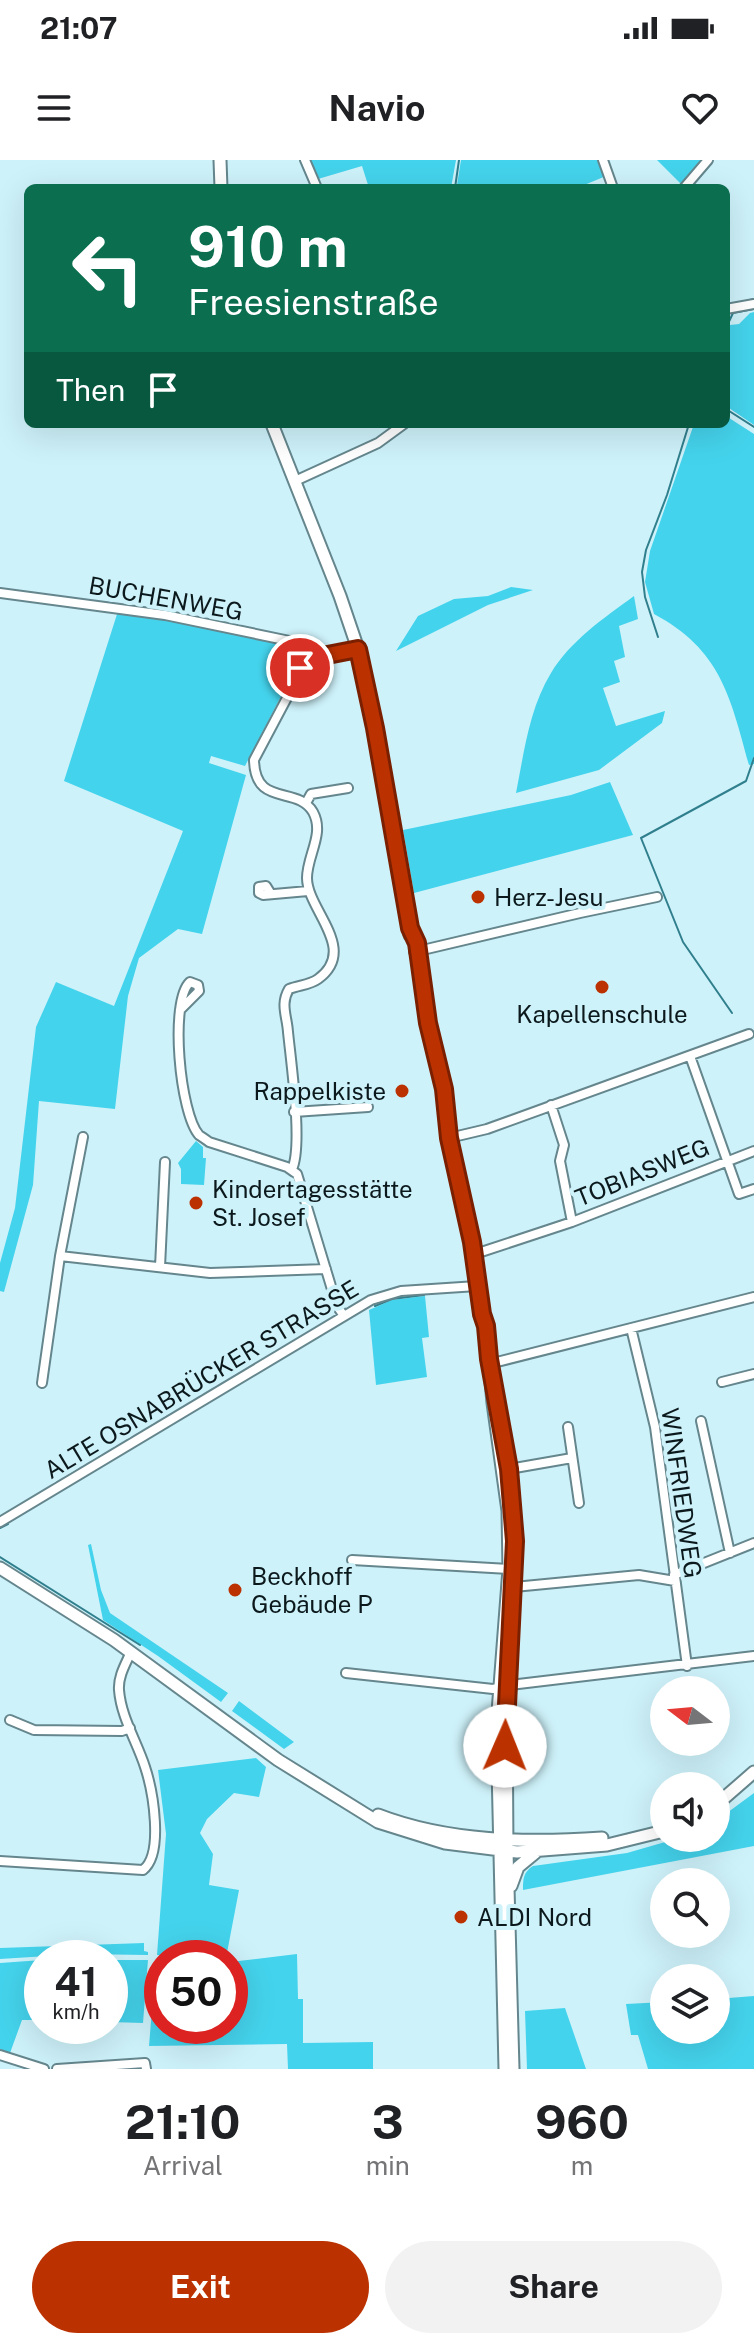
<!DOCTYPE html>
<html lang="en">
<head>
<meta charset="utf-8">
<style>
  body { margin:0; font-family:"Public Sans",sans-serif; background:#f2f2f2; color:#202124; height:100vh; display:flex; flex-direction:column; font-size:30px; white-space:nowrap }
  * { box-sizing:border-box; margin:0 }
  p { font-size:26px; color:#757577 }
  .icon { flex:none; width:44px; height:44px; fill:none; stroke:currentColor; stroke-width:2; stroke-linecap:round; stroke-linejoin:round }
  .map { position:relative; height:1909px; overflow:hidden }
  .drawer { display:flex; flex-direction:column; background:#fff; flex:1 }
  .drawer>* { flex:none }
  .banner { position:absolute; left:24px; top:24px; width:706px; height:244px; border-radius:12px; box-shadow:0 8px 32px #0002; background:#0b6e4f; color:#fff; overflow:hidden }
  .needle { width:52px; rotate:286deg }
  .controls { position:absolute; left:650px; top:1516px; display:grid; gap:16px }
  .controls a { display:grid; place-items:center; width:80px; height:80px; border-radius:50%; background:#fff; box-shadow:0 8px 32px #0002; font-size:40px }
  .speed { position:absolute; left:24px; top:1780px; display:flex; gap:16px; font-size:40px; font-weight:700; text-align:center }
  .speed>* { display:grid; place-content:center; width:104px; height:104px; border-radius:50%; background:#fff; box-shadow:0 8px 32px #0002; line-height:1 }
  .speed small { font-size:20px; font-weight:400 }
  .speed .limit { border:12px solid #d22; background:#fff; color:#111 }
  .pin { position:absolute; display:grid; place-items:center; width:68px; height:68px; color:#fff; margin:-34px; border:4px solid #fff; border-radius:50%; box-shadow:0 2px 8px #0007 }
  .me { position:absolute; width:88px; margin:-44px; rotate:1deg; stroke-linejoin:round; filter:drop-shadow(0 0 6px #0008) }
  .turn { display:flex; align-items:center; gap:28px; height:168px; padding:0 32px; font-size:36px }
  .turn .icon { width:104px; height:104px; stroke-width:2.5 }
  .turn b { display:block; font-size:56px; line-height:68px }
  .then { display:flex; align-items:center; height:76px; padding:0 32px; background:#0003; gap:16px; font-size:30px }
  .eta { display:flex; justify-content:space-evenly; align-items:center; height:136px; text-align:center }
  .eta b { font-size:48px; font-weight:700; line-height:56px }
  .cta { display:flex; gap:16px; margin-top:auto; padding:16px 32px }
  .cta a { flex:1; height:92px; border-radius:48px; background:#bb3200; color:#fff; font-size:32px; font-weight:700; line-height:92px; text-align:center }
  .cta a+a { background:#f2f2f2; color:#202124 }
  .status { display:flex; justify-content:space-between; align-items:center; height:56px; padding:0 40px; background:#fff; direction:ltr }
  .status svg { height:22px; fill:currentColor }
  header { display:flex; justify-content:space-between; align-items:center; height:104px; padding:0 32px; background:#fff; font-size:36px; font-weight:700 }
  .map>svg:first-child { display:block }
</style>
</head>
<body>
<div class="status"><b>21:07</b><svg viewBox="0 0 49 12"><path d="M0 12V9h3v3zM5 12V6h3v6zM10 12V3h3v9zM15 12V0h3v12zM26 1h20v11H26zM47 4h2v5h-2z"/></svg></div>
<header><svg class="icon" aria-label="menu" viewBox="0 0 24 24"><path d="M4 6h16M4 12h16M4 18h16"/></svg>Navio<svg class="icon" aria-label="heart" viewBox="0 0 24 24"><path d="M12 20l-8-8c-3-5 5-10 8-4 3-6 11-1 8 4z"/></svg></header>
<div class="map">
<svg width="754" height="1909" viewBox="0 0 754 1909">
  <rect width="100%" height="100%" fill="#cef2fa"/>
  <path fill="#44d3ec" d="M 310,0 L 456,0 L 451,28 L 369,28 L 362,6 L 318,19 Z
    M 461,0 L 600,0 L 606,16 L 577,28 L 470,28 L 457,25 Z
    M 657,0 L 701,0 L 681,24 Z
    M 754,152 L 754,265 L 726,246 L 726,173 L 730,165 L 739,164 L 750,153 Z
    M 726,256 L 754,274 L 754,604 L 749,605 C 730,536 721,490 654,454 L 645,422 L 650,391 L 694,264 L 726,264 Z
    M 511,427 L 533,430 L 488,445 L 396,491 L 418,456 L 454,439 L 488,436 Z
    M 634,436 L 638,459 L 619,466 L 625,497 L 614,501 L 620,522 L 603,528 L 616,566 L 665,551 L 662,563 L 599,610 L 516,633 C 524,593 529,549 551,513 C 570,481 604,458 634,436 Z
    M 118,451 L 306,488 L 245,606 L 211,596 L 209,603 L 246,615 L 202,774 L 178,769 L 139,798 L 128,836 L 115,949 L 39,941 L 33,1025 L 4,1132 L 0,1131 L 0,1103 L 15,1048 L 36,867 L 56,822 L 114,846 L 183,671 L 64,621 Z
    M 610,622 L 633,675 L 414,733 L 403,670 L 571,635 Z
    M 196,981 L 203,987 L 203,998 L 206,998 L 204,1025 L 181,1024 L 181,1009 L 178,1003 Z
    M 425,1136 L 429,1177 L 422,1178 L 427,1217 L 376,1225 L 369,1150 L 392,1140 Z
    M 91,1384 L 101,1430 L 110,1453 L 228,1533 L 221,1542 L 158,1496 L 103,1460 L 88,1385 Z
    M 239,1541 L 294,1582 L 284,1589 L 232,1551 Z
    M 256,1598 L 266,1607 L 259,1637 L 234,1633 L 207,1659 L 200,1673 L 213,1694 L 209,1725 L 239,1730 L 226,1798 L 157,1795 L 166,1674 L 158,1610 Z
    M 754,1633 L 754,1686 L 523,1730 C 523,1720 523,1712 533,1706 L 627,1693 L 679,1678 L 716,1678 L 716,1661 Z
    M 144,1783 L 144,1791 L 148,1792 L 148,1795 L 79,1794 L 0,1799 L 0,1788 Z
    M 297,1794 L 298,1839 L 303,1839 L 303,1883 L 373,1882 L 373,1909 L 288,1909 L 287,1884 L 149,1886 L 156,1800 L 162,1801 L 162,1866 L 230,1866 L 230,1802 Z
    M 42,1800 L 42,1860 L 22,1860 L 10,1893 L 0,1889 L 0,1803 Z
    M 110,1800 L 148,1800 L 143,1863 L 110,1862 Z
    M 754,1836 L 754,1909 L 648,1909 L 638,1875 L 631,1875 L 626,1844 L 664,1842 L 664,1870 L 716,1870 L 716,1839 Z
    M 565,1848 L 586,1909 L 527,1909 L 525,1851 Z"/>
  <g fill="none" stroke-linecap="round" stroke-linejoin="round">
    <path stroke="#307f8d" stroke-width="2" d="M 455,28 L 459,0
      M 746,141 L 754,139
      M 726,168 L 733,153 L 754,149
      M 726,249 L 754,267
      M 658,477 L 645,437 L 642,412 L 646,390 L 667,335 L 689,264
      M 732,853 L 683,782 L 641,678 L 746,621 L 754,598
      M 375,1146 L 392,1139 L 424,1135
      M 0,1368 L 8,1364
      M 0,1397 L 140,1485"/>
    <defs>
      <path id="street" d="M 305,0 L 317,28
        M 603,0 L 613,28
        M 684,28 L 708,0
        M 726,149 L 754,144
        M 295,321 L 378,283 L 404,264
        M 0,433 L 165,455 L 309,485 L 314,487 L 318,496
        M 306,643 L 311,634 L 348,628
        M 271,734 L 266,726 L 259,727 L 259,733 L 263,735 L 308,731
        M 414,792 L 580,753 L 657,737
        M 180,850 L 199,831 L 198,825 L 190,822 C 169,841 180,954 199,975 C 199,975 208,981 209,982 L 287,1007 L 297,1014 L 337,1146 L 344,1156
        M 690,896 L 739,1034 L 754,1029
        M 551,945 L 564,985 L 560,1001 L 572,1062
        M 294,952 L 368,947
        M 449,978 L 487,969 L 749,874
        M 292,1009 C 303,986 291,902 288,872 C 287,856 280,844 289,829 C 299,825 310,825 318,819 C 359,789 307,750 307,718 C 307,695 325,674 313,652 C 297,625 255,648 254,600 L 306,502 L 312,498 L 358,489
        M 472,1095 L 572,1062 L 754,991
        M 60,1096 L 210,1113 L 326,1109
        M 160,1107 L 165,1002
        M 631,1168 L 655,1267 L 687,1506
        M 489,1204 L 754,1137
        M 722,1222 L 754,1214
        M 42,1223 L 60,1096 L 83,977
        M 701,1261 L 730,1393
        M 568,1267 L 579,1343
        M 509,1309 L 572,1298
        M 0,1362 L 371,1140 L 401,1131 L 477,1126
        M 352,1400 L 509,1409
        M 674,1415 L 754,1383
        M 514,1427 L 639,1415 L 675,1421
        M 346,1513 L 493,1529 L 510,1525 L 754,1496
        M 10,1560 L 34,1570 L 122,1571 L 130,1568
        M 0,1701 L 143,1710 C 164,1694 153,1631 145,1607 C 137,1582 121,1557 119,1530 C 118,1517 125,1505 130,1494
        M 0,1895 L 44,1909
        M 57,1909 L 145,1903 L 146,1909"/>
      <path id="secondary" d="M 220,0 L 221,28
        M 272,264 L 340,436 L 358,489 L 375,568 L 410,775
        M 410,768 L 417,783 L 428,863 L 444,929 L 449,978 L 472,1082 L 482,1154 L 486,1166 L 493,1243 L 508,1351 L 509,1409 L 497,1565 L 505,1909
        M 0,1408 L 114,1480 L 278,1600 L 378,1662 L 445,1683 L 517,1692 L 607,1685 L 664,1671
        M 506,1538 L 507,1691 L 513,1909
        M 716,1645 L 754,1612
        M 378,1655 C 448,1682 528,1683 602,1678
        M 511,1726 L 518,1707 L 535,1693"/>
    </defs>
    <use href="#street" stroke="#65868d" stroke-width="12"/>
    <use href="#secondary" stroke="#65868d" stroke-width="15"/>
    <use href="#street" stroke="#fff" stroke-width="8"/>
    <use href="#secondary" stroke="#fff" stroke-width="11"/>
  </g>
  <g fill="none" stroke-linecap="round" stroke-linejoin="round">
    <defs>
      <path id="route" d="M 300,508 L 312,498 L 358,489 L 375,568 L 410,768 L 417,783 L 428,863 L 444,929 L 449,978 L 472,1082 L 482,1154 L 486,1166 L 489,1199 L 509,1309 L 515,1381 L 505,1586"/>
    </defs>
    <use href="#route" stroke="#7a2000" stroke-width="20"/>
    <use href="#route" stroke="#bb3200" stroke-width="14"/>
  </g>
  <g fill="#bb3200" stroke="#cef2fa" stroke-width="3">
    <circle cx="478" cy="737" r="8"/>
    <circle cx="602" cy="827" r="8"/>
    <circle cx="402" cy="931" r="8"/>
    <circle cx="196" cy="1043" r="8"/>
    <circle cx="235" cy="1430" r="8"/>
    <circle cx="461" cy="1757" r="8"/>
  </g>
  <g text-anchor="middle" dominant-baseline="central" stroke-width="8" stroke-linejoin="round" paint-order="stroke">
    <g font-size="24" fill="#0c191c" stroke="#cef2fa">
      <text transform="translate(166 438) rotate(10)">BUCHENWEG</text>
      <text transform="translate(642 1012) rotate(-22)">TOBIASWEG</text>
      <text transform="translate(201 1219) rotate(-31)">ALTE OSNABRÜCKER STRASSE</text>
      <text transform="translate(682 1333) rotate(82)">WINFRIEDWEG</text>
    </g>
    <g font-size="24" fill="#0c191c" stroke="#cef2fa" text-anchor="start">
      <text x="494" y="737">Herz-Jesu</text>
      <text x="602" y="854" text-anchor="middle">Kapellenschule</text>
      <text x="386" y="931" text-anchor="end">Rappelkiste</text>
      <text x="212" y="1029">Kindertagesstätte<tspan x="212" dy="28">St. Josef</tspan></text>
      <text x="251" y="1416">Beckhoff<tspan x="251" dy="28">Gebäude P</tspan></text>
      <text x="477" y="1757">ALDI Nord</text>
    </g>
  </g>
</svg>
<div class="controls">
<a><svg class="needle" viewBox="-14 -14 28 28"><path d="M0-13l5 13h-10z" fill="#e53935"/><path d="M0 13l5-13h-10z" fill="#757577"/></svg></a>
<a><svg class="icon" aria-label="sound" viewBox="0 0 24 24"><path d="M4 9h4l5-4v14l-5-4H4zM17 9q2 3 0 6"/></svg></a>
<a><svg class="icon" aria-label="search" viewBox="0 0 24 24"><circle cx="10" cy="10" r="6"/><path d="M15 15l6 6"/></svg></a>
<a><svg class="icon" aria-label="layers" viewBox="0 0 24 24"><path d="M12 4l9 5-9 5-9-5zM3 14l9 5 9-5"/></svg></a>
</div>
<div class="speed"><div>41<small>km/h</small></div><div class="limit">50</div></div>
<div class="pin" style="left:300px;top:508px;background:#d93025"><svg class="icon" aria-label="arrive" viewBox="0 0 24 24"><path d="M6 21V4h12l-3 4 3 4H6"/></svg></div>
<svg class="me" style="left:505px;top:1586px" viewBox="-20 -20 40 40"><circle r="19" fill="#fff"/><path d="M0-13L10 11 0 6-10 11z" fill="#bb3200"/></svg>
<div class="banner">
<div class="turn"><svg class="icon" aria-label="left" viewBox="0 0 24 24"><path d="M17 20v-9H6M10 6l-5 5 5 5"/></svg><div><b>910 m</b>Freesienstraße</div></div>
<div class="then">Then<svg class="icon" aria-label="arrive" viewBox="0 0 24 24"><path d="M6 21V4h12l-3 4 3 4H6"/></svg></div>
</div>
</div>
<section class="drawer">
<div class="eta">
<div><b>21:10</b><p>Arrival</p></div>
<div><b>3</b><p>min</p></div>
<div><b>960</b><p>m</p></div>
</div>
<div class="cta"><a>Exit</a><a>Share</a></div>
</section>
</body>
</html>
